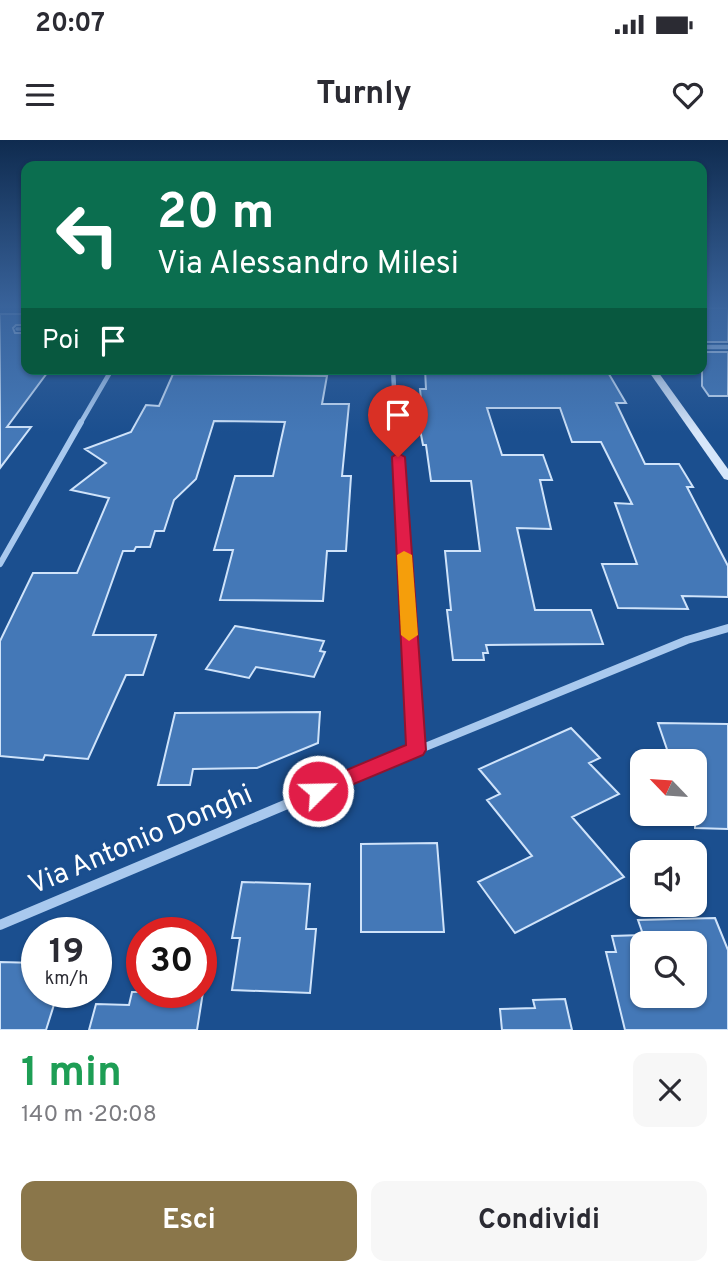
<!DOCTYPE html>
<html lang="it">
<head>
<meta charset="utf-8">
<style>
  body { margin:0; font-family:Overpass,sans-serif; background:#f7f7f7; color:#2b2b33; height:100vh; display:flex; flex-direction:column; font-size:26px; white-space:nowrap }
  * { box-sizing:border-box; margin:0 }
  p { font-size:23px; color:#7c7c81 }
  .icon { flex:none; width:38px; height:38px; fill:none; stroke:currentColor; stroke-width:2; stroke-linecap:round; stroke-linejoin:round }
  .map { position:relative; height:890px; overflow:hidden }
  .drawer { display:flex; flex-direction:column; background:#fff; flex:1 }
  .drawer>* { flex:none }
  .guide { position:absolute; left:21px; top:21px; width:686px; height:214px; border-radius:14px; box-shadow:0 2px 5px #0004; background:#0b6e4f; color:#fff; overflow:hidden }
  .needle { width:46px; rotate:295deg }
  .fabs { position:absolute; left:630px; top:609px; display:grid; gap:14px }
  .fabs a { display:grid; place-items:center; width:77px; height:77px; border-radius:14px; background:#fff; box-shadow:0 2px 5px #0004; font-size:35px }
  .speed { position:absolute; left:21px; top:777px; display:flex; gap:14px; font-size:35px; font-weight:700; text-align:center }
  .speed>* { display:grid; place-content:center; width:91px; height:91px; border-radius:50%; background:#fff; box-shadow:0 2px 5px #0004; line-height:1 }
  .speed small { font-size:18px; font-weight:400 }
  .speed .limit { border:10px solid #d22; background:#fff; color:#111 }
  .pin { position:absolute; display:grid; place-items:center; width:60px; height:60px; color:#fff; margin:-72px -30px; border-radius:50% 50% 50% 0; rotate:-45deg; box-shadow:0 0 7px #0007 }
  .pin .icon { rotate:45deg }
  .me { position:absolute; width:77px; margin:-38px; rotate:67deg; stroke-linejoin:round; filter:drop-shadow(0 0 5px #0008) }
  .turn { display:flex; align-items:center; gap:24px; height:147px; padding:0 21px; font-size:32px }
  .turn .icon { width:91px; height:91px; stroke-width:2.5 }
  .turn b { display:block; font-size:49px; line-height:60px }
  .then { display:flex; align-items:center; height:66px; padding:0 21px; background:#0003; gap:14px; font-size:26px }
  .round { display:grid; place-items:center; flex:none; width:74px; height:74px; border-radius:14px; background:#f7f7f7 }
  .summary { display:flex; align-items:center; justify-content:space-between; height:119px; padding:0 21px }
  h1 { font-size:42px; font-weight:700; line-height:52px; color:#1e9e55 }
  .button { display:flex; gap:14px; margin-top:auto; padding:14px 21px }
  .button a { flex:1; height:80px; border-radius:14px; background:#8a764a; color:#fff; font-size:28px; font-weight:700; line-height:80px; text-align:center }
  .button a+a { background:#f7f7f7; color:#2b2b33 }
  .status { display:flex; justify-content:space-between; align-items:center; height:49px; padding:0 35px; background:#fff; direction:ltr }
  .status svg { height:19px; fill:currentColor }
  header { display:flex; justify-content:space-between; align-items:center; height:91px; padding:0 21px; background:#fff; font-size:32px; font-weight:700 }
  .map>svg:first-child { display:block }
</style>
</head>
<body>
<div class="status"><b>20:07</b><svg viewBox="0 0 49 12"><path d="M0 12V9h3v3zM5 12V6h3v6zM10 12V3h3v9zM15 12V0h3v12zM26 1h20v11H26zM47 4h2v5h-2z"/></svg></div>
<header><svg class="icon" aria-label="menu" viewBox="0 0 24 24"><path d="M4 6h16M4 12h16M4 18h16"/></svg>Turnly<svg class="icon" aria-label="heart" viewBox="0 0 24 24"><path d="M12 20l-8-8c-3-5 5-10 8-4 3-6 11-1 8 4z"/></svg></header>
<div class="map">
<svg width="728" height="890" viewBox="0 0 728 890">
  <rect width="100%" height="100%" fill="#1b4f8f"/>
  <path fill="#4478b7" stroke="#cfe3fa" stroke-width="2" d="M 702,168 L 728,168 L 728,202 L 702,202 Z
    M 0,174 L 26,174 L 26,185 L 16,185 L 13,188 L 15,193 L 26,193 L 26,229 L 50,229 L 7,287 L 31,287 L 0,328 Z
    M 702,212 L 728,212 L 728,256 L 709,256 L 702,246 Z
    M 425,229 L 606,229 L 626,263 L 616,263 L 645,324 L 679,324 L 693,347 L 687,347 L 728,426 L 728,457 L 682,456 L 688,469 L 618,468 L 602,424 L 637,424 L 615,363 L 632,364 L 601,302 L 572,302 L 560,268 L 487,268 L 502,315 L 543,315 L 552,340 L 540,340 L 551,389 L 517,388 L 535,470 L 591,470 L 603,504 L 486,505 L 488,513 L 483,513 L 484,520 L 453,520 L 447,470 L 451,470 L 445,411 L 480,411 L 471,341 L 431,341 L 426,305 L 423,305 L 418,279 L 423,279 L 420,249 L 426,249 Z
    M 173,234 L 327,236 L 322,264 L 349,264 L 342,336 L 351,336 L 346,411 L 327,411 L 323,461 L 220,460 L 233,410 L 214,410 L 235,336 L 273,336 L 285,282 L 214,281 L 196,339 L 174,360 L 164,391 L 155,391 L 150,407 L 136,407 L 134,411 L 123,411 L 93,495 L 156,495 L 143,535 L 126,535 L 88,619 L 45,615 L 43,620 L 0,616 L 0,501 L 33,433 L 77,433 L 109,358 L 71,350 L 106,323 L 85,309 L 131,292 L 146,265 L 159,266 Z
    M 235,486 L 324,501 L 320,511 L 325,512 L 314,537 L 256,527 L 249,538 L 206,529 Z
    M 320,572 L 318,603 L 257,628 L 193,629 L 190,645 L 158,645 L 175,573 Z
    M 658,583 L 728,584 L 728,689 L 695,688 L 695,621 L 671,621 Z
    M 571,588 L 600,618 L 589,623 L 619,654 L 572,677 L 624,737 L 515,793 L 478,742 L 532,716 L 487,660 L 500,654 L 479,629 Z
    M 437,703 L 444,792 L 361,792 L 361,704 Z
    M 242,742 L 310,744 L 306,789 L 316,789 L 310,853 L 232,850 L 240,798 L 232,798 Z
    M 715,778 L 728,810 L 728,890 L 625,890 L 606,812 L 616,812 L 612,796 L 642,795 L 642,856 L 695,856 L 695,803 L 646,803 L 638,780 Z
    M 0,822 L 37,823 L 37,852 L 58,852 L 46,890 L 0,890 Z
    M 132,852 L 203,852 L 197,890 L 89,890 L 96,864 L 129,865 Z
    M 565,859 L 572,890 L 502,890 L 500,869 L 535,868 L 533,860 Z"/>
  <g fill="none" stroke-linecap="round" stroke-linejoin="round">
    <path stroke="#a9c9ee" stroke-width="3.5" d="M 17,189 L 26,189"/>
    <path stroke="#a9c9ee" stroke-width="4.5" d="M 702,207 L 728,207
      M 393,229 L 396,284
      M 80,284 L 112,229"/>
    <path stroke="#a9c9ee" stroke-width="6" d="M 396,282 L 405,435
      M 0,424 L 81,282"/>
    <path stroke="#a9c9ee" stroke-width="8" d="M 405,433 L 416,610
      M 364,632 L 687,500 L 728,488"/>
    <path stroke="#a9c9ee" stroke-width="10" d="M 0,785 L 368,630"/>
    <path fill="#d6e6fa" fill-rule="evenodd" d="M 647,229 L 656,229 L 728,329 L 728,340 L 724,339 Z"/>
  </g>
  <linearGradient id="sky" x2="0" y2="1"><stop stop-color="#0f2b4f"/><stop offset="0.57" stop-color="#39639b"/><stop offset="1" stop-color="#39639b" stop-opacity="0"/></linearGradient>
  <rect width="728" height="293" fill="url(#sky)"/>
  <path fill="#e11d48" stroke="#92132f" stroke-width="2" d="M 398,313 L 405,317 L 426,610 L 423,615 L 318,659 L 311,657 L 308,651 L 311,645 L 406,605 L 392,317 Z"/>
  <path fill="#f59e0b" d="M 404,411 L 412,415 L 418,495 L 409,501 L 401,495 L 397,415 Z"/>
  <g text-anchor="middle" dominant-baseline="central" stroke-width="5" stroke-linejoin="round" paint-order="stroke">
    <g font-size="28" fill="#fff" stroke="#1b4f8f">
      <text transform="translate(141 701) rotate(-23)">Via Antonio Donghi</text>
    </g>
  </g>
</svg>
<div class="fabs">
<a><svg class="needle" viewBox="-14 -14 28 28"><path d="M0-13l5 13h-10z" fill="#e53935"/><path d="M0 13l5-13h-10z" fill="#7c7c81"/></svg></a>
<a><svg class="icon" aria-label="sound" viewBox="0 0 24 24"><path d="M4 9h4l5-4v14l-5-4H4zM17 9q2 3 0 6"/></svg></a>
<a><svg class="icon" aria-label="search" viewBox="0 0 24 24"><circle cx="10" cy="10" r="6"/><path d="M15 15l6 6"/></svg></a>
</div>
<div class="speed"><div>19<small>km/h</small></div><div class="limit">30</div></div>
<div class="pin" style="left:398px;top:317px;background:#d93025"><svg class="icon" aria-label="arrive" viewBox="0 0 24 24"><path d="M6 21V4h12l-3 4 3 4H6"/></svg></div>
<svg class="me" style="left:318px;top:651px" viewBox="-20 -20 40 40"><circle r="17" fill="#e11d48" stroke="#fff" stroke-width="3"/><path d="M0-11L8 9 0 5-8 9z" fill="#fff"/></svg>
<div class="guide">
<div class="turn"><svg class="icon" aria-label="left" viewBox="0 0 24 24"><path d="M17 20v-9H6M10 6l-5 5 5 5"/></svg><div><b>20 m</b>Via Alessandro Milesi</div></div>
<div class="then">Poi<svg class="icon" aria-label="arrive" viewBox="0 0 24 24"><path d="M6 21V4h12l-3 4 3 4H6"/></svg></div>
</div>
</div>
<section class="drawer">
<div class="summary"><div><h1>1 min</h1><p>140 m · 20:08</p></div><a class="round"><svg class="icon" aria-label="close" viewBox="0 0 24 24"><path d="M6 6l12 12M18 6L6 18"/></svg></a></div>
<div class="button"><a>Esci</a><a>Condividi</a></div>
</section>
</body>
</html>
